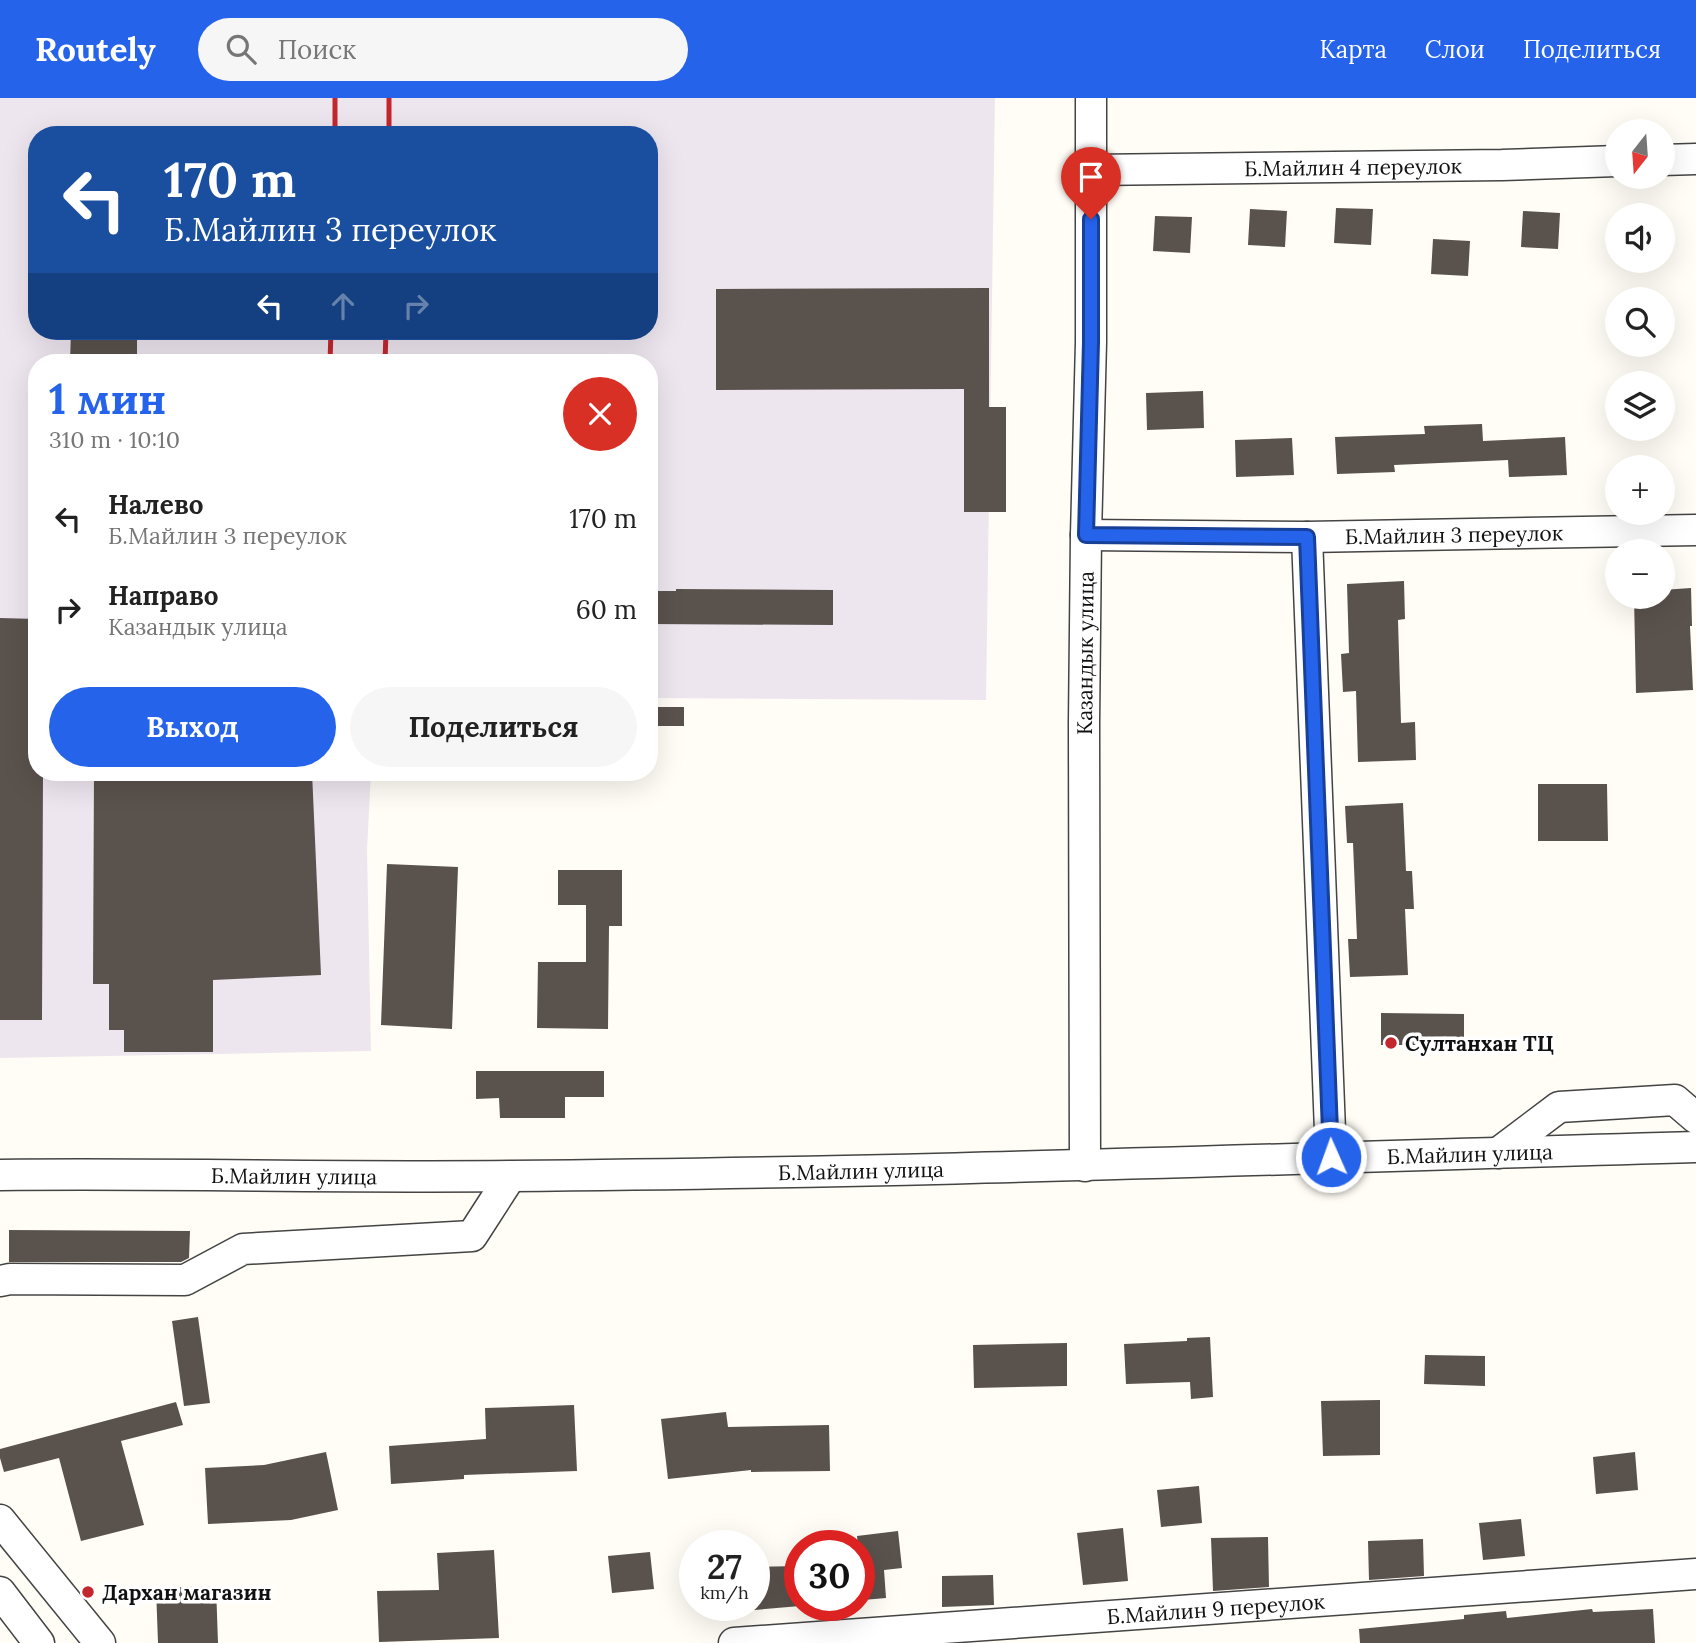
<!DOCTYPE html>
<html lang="ru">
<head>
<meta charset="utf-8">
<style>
  body { margin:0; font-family:Lora,serif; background:#f6f6f6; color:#222; height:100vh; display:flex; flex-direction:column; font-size:26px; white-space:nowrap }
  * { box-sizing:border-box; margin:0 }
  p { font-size:23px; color:#767676 }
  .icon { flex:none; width:38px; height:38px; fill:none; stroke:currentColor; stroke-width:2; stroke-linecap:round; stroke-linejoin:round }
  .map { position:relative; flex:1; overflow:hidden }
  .details { position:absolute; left:28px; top:256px; width:630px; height:427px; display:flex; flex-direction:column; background:#fff; border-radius:28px; box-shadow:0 7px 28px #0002 }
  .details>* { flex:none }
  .hud { position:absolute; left:28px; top:28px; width:630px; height:214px; border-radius:28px; box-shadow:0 7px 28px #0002; background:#1a4fa0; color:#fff; overflow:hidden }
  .needle { width:46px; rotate:197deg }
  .buttons { position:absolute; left:1605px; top:21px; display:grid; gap:14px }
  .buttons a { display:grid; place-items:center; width:70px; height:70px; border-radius:50%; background:#fff; box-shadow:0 7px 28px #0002; font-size:35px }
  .speed { position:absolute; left:679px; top:1432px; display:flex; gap:14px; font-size:35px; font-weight:700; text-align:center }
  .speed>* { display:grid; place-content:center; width:91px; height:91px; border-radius:50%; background:#fff; box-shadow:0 7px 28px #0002; line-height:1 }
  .speed small { font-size:18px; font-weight:400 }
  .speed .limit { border:10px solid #d22; background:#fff; color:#111 }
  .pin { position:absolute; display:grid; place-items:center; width:60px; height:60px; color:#fff; margin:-72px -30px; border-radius:50% 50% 50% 0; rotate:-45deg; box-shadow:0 0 7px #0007 }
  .pin .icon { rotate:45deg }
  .me { position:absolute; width:77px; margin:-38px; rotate:358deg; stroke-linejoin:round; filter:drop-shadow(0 0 5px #0008) }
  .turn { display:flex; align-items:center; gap:24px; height:147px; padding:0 21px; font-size:32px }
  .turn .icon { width:91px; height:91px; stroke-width:2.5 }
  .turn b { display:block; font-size:49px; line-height:60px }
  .lanes { display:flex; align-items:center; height:66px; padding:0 21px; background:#0003; justify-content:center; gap:35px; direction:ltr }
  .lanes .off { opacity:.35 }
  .round { display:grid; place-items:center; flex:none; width:74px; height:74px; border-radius:37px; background:#f6f6f6 }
  .headline { display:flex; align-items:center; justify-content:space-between; height:119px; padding:0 21px }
  h1 { font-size:42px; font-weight:800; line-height:52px; color:#2563eb }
  .primary-button { display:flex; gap:14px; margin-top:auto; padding:14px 21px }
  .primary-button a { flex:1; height:80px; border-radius:42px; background:#2563eb; color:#fff; font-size:28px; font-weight:800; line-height:80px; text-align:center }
  .primary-button a+a { background:#f6f6f6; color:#222 }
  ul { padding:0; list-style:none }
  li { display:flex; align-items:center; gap:21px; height:91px; padding:0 21px }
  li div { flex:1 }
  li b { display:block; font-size:26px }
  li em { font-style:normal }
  header { display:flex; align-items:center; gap:42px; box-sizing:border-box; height:98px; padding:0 35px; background:#2563eb; color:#fff }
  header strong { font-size:33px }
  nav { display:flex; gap:38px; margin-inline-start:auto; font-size:24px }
  .search { width:490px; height:63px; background:#f6f6f6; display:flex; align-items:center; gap:18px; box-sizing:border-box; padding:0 24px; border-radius:38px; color:#767676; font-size:26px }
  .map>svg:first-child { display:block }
</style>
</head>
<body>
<header>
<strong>Routely</strong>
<div class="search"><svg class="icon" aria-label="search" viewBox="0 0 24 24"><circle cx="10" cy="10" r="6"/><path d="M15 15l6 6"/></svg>Поиск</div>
<nav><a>Карта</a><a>Слои</a><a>Поделиться</a></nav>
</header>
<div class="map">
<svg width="1696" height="1545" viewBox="0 0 1696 1545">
  <rect width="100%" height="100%" fill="#fffdf5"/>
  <path fill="#eee6ef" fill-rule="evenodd" d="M 0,0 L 995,0 L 986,602 L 649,600 L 649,264 L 37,264 L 37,674 L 371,674 L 367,752 L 371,953 L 0,960 ZM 37,37 L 649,37 L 649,233 L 37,233 Z"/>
  <path fill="#5a524d" d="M 1336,110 L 1373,111 L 1371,147 L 1334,145 Z
    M 1250,111 L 1287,113 L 1285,149 L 1248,147 Z
    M 1523,113 L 1560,115 L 1558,151 L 1521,149 Z
    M 1155,118 L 1192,119 L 1190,155 L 1153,153 Z
    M 1433,141 L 1470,143 L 1468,178 L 1431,176 Z
    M 989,190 L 989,309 L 1006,309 L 1006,414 L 964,414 L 964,291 L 716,292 L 716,191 Z
    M 71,233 L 137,233 L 137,264 L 70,264 Z
    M 1203,293 L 1204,330 L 1147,332 L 1146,295 Z
    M 1482,326 L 1483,343 L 1565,339 L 1567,377 L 1509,379 L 1508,362 L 1394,367 L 1395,374 L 1337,376 L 1335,339 L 1425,336 L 1424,328 Z
    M 1292,340 L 1294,377 L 1236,379 L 1235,342 Z
    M 1404,483 L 1405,521 L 1398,522 L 1401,625 L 1415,624 L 1416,662 L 1358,664 L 1356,593 L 1343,594 L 1341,556 L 1349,555 L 1347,486 Z
    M 1691,490 L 1692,528 L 1690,528 L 1693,592 L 1636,595 L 1634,499 L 1662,499 L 1662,492 Z
    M 676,491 L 833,492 L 833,527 L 649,526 L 649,493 L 676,493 Z
    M 0,520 L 37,521 L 37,674 L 43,674 L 42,922 L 0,922 Z
    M 649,609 L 684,609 L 684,628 L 649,628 Z
    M 94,674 L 312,674 L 321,877 L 213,882 L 213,954 L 124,954 L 124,932 L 109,932 L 109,886 L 93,886 Z
    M 1538,686 L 1607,686 L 1608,743 L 1538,743 Z
    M 1403,705 L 1406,773 L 1412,773 L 1414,811 L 1405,811 L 1408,877 L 1350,879 L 1348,841 L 1357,841 L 1353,745 L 1347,745 L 1345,708 Z
    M 387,766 L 458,769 L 452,931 L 381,927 Z
    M 558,772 L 622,772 L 622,828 L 609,828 L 608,931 L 537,930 L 538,864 L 586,864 L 586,807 L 558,807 Z
    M 1381,915 L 1464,916 L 1464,947 L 1381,947 Z
    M 476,973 L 604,973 L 604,999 L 565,999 L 565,1020 L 500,1020 L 499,1000 L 476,1001 Z
    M 9,1132 L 190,1133 L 189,1160 L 181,1164 L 9,1164 Z
    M 198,1219 L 210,1305 L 184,1308 L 172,1223 Z
    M 1210,1239 L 1213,1299 L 1191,1301 L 1190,1284 L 1126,1286 L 1124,1246 L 1187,1243 L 1187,1240 Z
    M 1067,1245 L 1067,1288 L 974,1290 L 973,1247 Z
    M 1425,1257 L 1485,1258 L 1485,1288 L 1424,1286 Z
    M 1380,1302 L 1380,1357 L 1323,1358 L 1321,1303 Z
    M 176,1304 L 183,1327 L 121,1343 L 144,1427 L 81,1443 L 59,1360 L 4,1374 L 0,1360 L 0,1351 Z
    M 574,1307 L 577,1373 L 464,1377 L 464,1381 L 391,1386 L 389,1348 L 486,1341 L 485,1310 Z
    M 726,1314 L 728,1329 L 829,1327 L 830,1373 L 751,1374 L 751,1372 L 668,1381 L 661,1321 Z
    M 326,1354 L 338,1412 L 291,1422 L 208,1426 L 205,1370 L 264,1367 Z
    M 1635,1354 L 1638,1392 L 1596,1396 L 1593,1359 Z
    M 1199,1388 L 1202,1425 L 1161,1429 L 1157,1392 Z
    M 1521,1421 L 1525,1458 L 1483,1462 L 1479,1425 Z
    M 1123,1430 L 1128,1483 L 1083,1487 L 1077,1435 Z
    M 898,1433 L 902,1470 L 884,1472 L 886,1500 L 863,1502 L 859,1447 L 858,1447 L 857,1438 Z
    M 1268,1439 L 1269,1489 L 1213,1493 L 1211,1440 Z
    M 1423,1441 L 1424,1478 L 1369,1482 L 1368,1443 Z
    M 494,1452 L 499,1540 L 379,1544 L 377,1493 L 439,1492 L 437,1455 Z
    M 650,1454 L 654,1491 L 612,1495 L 608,1458 Z
    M 800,1468 L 800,1508 L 754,1512 L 754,1469 Z
    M 993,1477 L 994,1507 L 942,1509 L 942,1478 Z
    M 216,1488 L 218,1545 L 158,1545 L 156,1490 Z
    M 1592,1511 L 1593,1514 L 1653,1511 L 1655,1545 L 1360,1545 L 1359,1531 L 1464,1521 L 1464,1517 L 1506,1513 L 1507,1520 Z"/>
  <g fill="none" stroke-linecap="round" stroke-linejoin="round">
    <defs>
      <g id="minor">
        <path d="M 1662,62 L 1696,61"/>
        <path id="s1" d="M 1091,72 L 1502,67 L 1617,63"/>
        <path id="s2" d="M 1086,437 L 1307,439 L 1696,432"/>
        <path d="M 1307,439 L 1331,1059"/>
        <path d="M 1498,1055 L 1559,1009 L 1675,1002 L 1696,1020"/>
        <path id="s3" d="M 1085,1068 L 1084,625 L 1086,437 L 1091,244 L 1091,0"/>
        <path id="s4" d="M 0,1077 C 170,1075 341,1080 511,1078 C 906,1075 1301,1060 1696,1049"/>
        <path d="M 0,1183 L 10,1181 L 185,1182 L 243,1151 L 472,1138 L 510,1079"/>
        <path d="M 0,1422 L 100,1545"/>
        <path d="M 0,1494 L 39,1545"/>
        <path id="s5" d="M 734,1545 L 1696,1476"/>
      </g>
    </defs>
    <use href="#minor" stroke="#444" stroke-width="33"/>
    <use href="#minor" stroke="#fff" stroke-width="30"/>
    <path stroke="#c4262e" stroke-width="5" d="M 335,37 L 335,0
      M 389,37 L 389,0
      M 330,264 L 331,233
      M 385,264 L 386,233"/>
  </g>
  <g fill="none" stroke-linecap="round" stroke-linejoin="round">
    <defs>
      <path id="route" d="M 1091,121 L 1091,244 L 1086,437 L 1307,439 L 1331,1059"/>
    </defs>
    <use href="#route" stroke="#184099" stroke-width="18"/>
    <use href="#route" stroke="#2563eb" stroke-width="12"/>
  </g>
  <g fill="#c4262e" stroke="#fff" stroke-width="2.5">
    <circle cx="1391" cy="945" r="7"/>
    <circle cx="88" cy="1494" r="7"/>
  </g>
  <g text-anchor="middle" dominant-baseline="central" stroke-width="7" stroke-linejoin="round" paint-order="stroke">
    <g font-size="21" fill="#111" stroke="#fff">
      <text stroke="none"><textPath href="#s1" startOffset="262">Б.Майлин 4 переулок</textPath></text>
      <text stroke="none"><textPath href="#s2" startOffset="368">Б.Майлин 3 переулок</textPath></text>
      <text stroke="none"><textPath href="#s3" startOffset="513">Казандык улица</textPath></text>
      <text stroke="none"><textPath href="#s4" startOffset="1470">Б.Майлин улица</textPath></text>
      <text stroke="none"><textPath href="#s4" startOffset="861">Б.Майлин улица</textPath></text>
      <text stroke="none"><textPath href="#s4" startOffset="294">Б.Майлин улица</textPath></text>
      <text stroke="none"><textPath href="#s5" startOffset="483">Б.Майлин 9 переулок</textPath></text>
    </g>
    <g font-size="21" font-weight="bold" fill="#111" stroke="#fff" text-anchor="start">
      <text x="1405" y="945">Султанхан ТЦ</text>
      <text x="102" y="1494">Дархан магазин</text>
    </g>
  </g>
</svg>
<div class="buttons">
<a><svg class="needle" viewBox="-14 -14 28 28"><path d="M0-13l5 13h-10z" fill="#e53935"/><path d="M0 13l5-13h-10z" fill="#767676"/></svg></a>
<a><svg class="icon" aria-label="sound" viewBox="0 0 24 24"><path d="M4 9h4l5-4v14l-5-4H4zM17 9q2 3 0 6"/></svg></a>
<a><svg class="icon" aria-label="search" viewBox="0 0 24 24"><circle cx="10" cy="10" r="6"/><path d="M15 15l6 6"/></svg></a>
<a><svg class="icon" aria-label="layers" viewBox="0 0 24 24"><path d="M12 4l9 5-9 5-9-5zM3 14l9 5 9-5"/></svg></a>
<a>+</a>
<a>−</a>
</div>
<div class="speed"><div>27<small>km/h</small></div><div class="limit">30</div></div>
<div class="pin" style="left:1091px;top:121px;background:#d93025"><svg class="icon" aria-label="arrive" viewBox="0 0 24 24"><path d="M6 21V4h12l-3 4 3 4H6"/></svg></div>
<svg class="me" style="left:1331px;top:1059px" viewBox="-20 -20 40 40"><circle r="17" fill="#2563eb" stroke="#fff" stroke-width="3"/><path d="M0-11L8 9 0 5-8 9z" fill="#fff"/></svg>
<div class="hud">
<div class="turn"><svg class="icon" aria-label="left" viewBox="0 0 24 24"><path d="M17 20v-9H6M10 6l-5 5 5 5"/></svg><div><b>170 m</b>Б.Майлин 3 переулок</div></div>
<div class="lanes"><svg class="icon" aria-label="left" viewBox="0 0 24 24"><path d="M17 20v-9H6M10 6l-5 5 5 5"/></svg><svg class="icon off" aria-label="ahead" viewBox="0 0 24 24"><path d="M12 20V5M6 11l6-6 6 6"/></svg><svg class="icon off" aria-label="right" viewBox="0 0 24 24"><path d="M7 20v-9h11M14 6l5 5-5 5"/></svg></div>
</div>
<section class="details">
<div class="headline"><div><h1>1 мин</h1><p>310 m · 10:10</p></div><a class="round" style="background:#d93025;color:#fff"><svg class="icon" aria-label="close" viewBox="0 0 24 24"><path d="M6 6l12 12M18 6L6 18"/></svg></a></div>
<ul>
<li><svg class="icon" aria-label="left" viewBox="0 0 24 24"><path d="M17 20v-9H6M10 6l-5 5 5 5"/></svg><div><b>Налево</b><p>Б.Майлин 3 переулок</p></div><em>170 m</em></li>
<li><svg class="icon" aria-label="right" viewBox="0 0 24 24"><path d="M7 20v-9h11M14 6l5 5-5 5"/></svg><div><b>Направо</b><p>Казандык улица</p></div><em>60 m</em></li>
</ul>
<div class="primary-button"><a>Выход</a><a>Поделиться</a></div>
</section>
</div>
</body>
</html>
